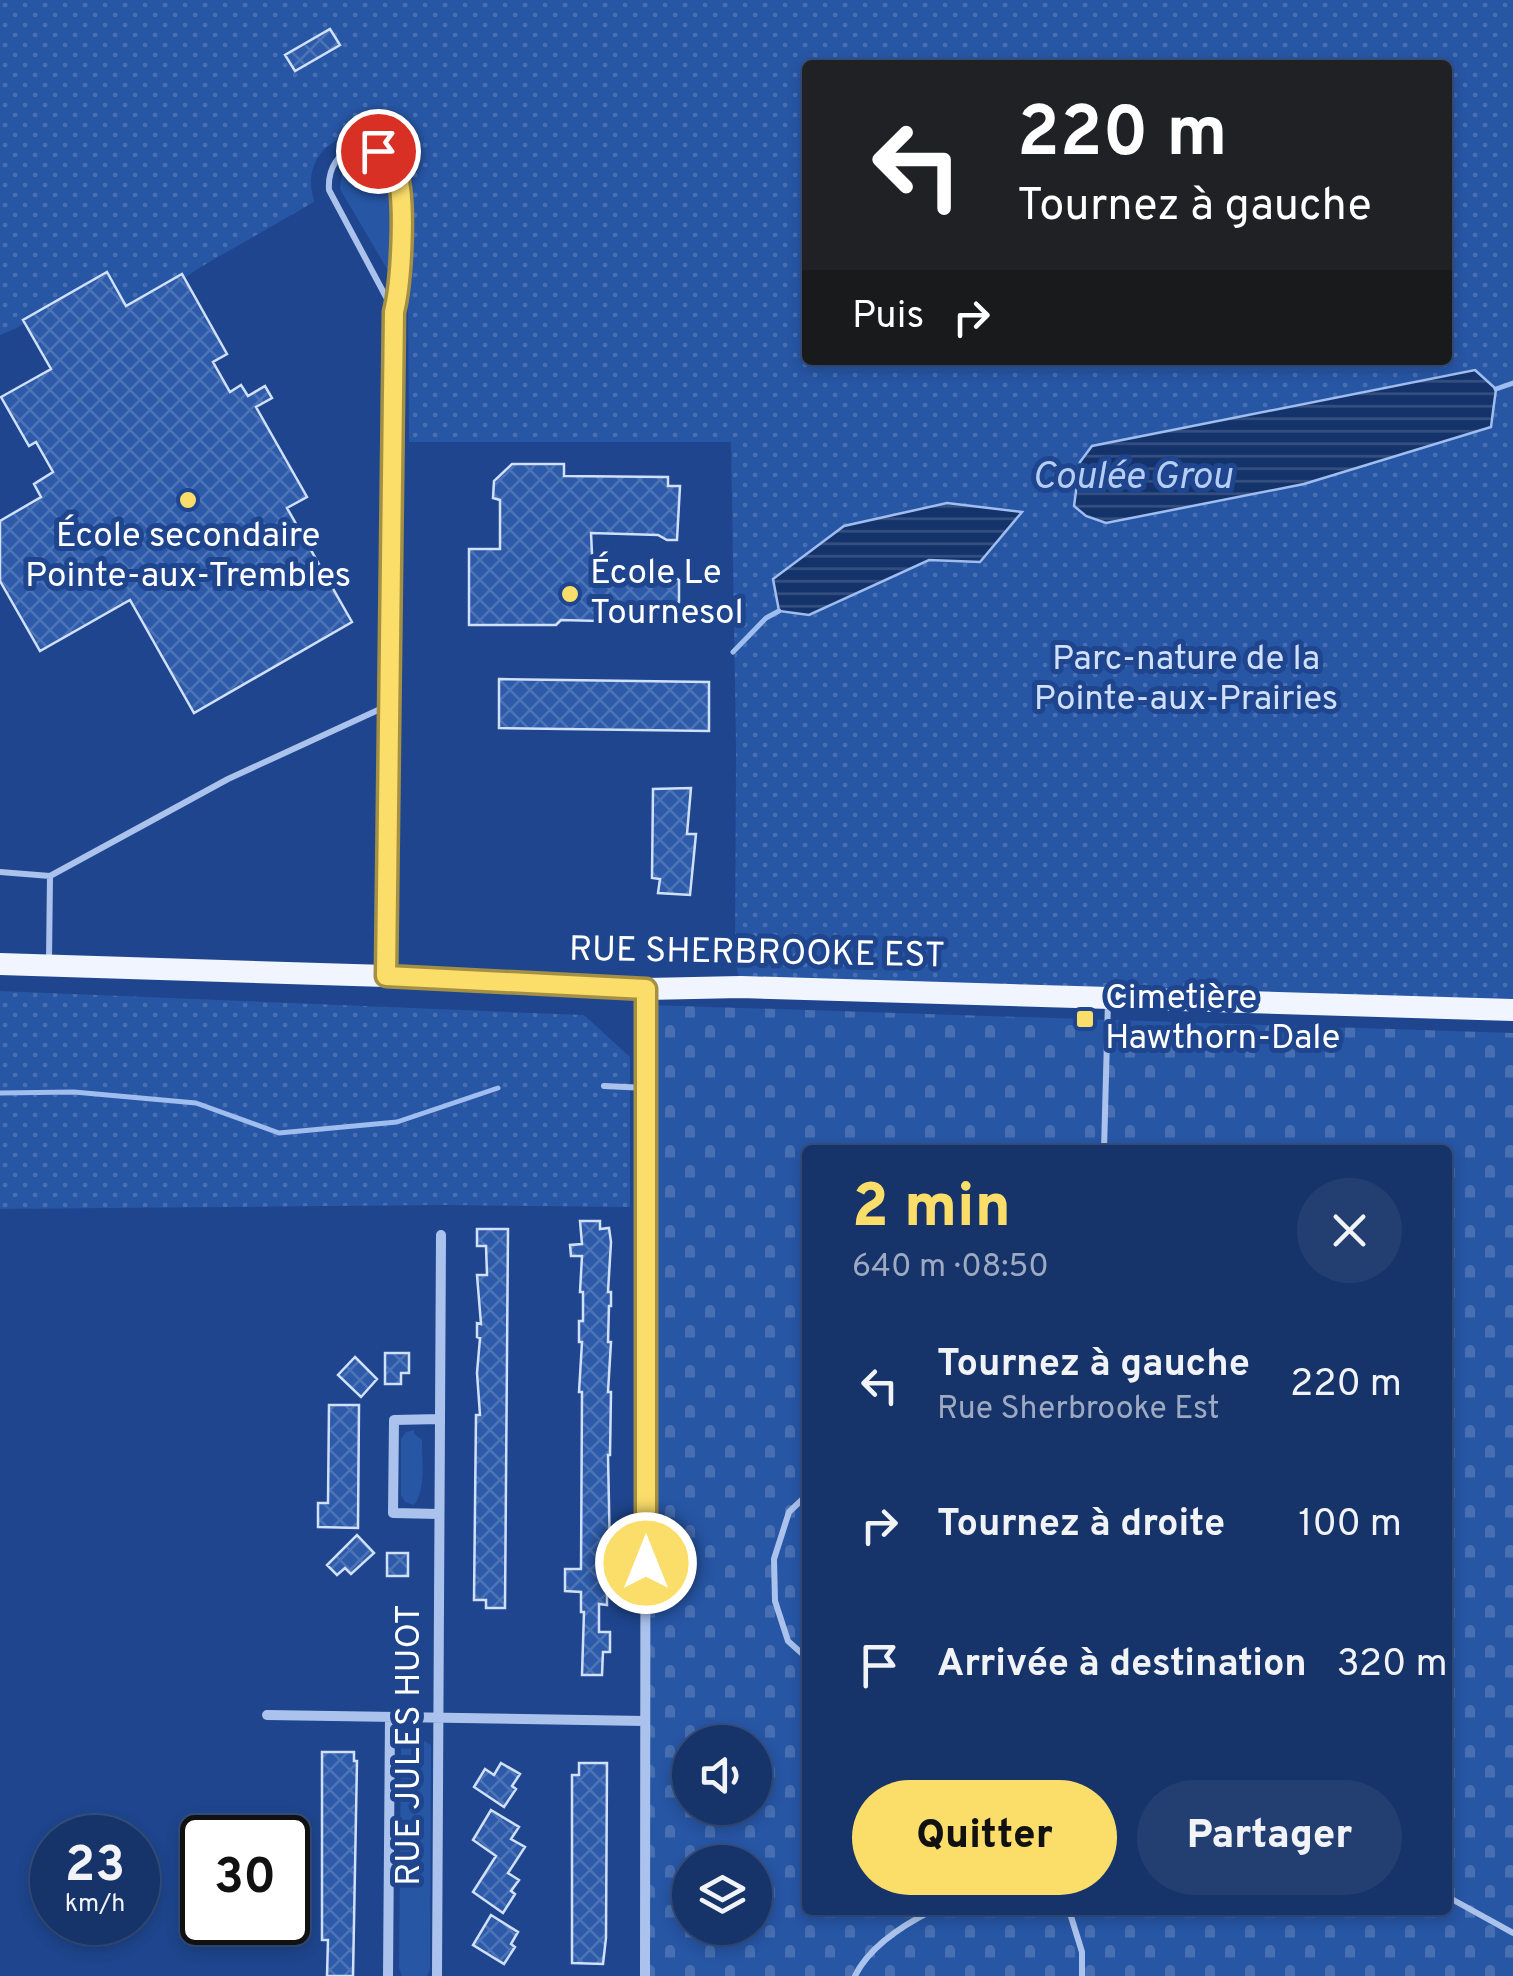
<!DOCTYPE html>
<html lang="fr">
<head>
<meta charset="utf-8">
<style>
  body { margin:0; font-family:Overpass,sans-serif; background:#233f72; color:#f1f3f6; height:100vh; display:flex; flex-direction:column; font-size:38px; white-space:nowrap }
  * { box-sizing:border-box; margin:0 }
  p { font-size:32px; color:#9eaac1 }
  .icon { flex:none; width:55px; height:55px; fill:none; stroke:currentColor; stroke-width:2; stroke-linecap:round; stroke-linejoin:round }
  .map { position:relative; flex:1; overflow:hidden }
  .side { position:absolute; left:802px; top:1145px; width:650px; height:770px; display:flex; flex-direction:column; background:#16346a; border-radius:10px; box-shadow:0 5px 15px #0003,0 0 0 2px #354f7e }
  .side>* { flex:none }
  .hud { position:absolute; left:802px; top:60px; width:650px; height:305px; border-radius:10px; box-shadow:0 5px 15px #0003,0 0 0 2px #354f7e; background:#202124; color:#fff; overflow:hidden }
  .controls { position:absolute; left:672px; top:1725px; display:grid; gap:20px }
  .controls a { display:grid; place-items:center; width:100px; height:100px; border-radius:50%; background:#16346a; box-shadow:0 5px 15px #0003,0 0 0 2px #354f7e; font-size:50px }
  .speed { position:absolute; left:30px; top:1815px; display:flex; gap:20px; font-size:50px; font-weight:700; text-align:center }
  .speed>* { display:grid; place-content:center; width:130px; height:130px; border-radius:50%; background:#16346a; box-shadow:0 5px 15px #0003,0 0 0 2px #354f7e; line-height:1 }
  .speed small { font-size:25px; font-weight:400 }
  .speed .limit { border:5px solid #111; border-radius:15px; background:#fff; color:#111 }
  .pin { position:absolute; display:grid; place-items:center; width:85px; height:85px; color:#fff; margin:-42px; border:5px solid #fff; border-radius:50%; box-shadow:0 2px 10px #0007 }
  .me { position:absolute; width:110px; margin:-55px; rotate:0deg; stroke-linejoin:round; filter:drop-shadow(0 0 8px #0008) }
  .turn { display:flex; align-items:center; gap:35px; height:210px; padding:0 50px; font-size:45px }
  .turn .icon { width:130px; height:130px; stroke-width:2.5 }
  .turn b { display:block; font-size:70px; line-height:85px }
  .then { display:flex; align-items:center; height:95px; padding:0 50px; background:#0003; gap:20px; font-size:38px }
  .round { display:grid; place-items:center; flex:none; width:105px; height:105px; border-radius:52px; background:#233f72 }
  .summary { display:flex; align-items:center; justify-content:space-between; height:170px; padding:0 50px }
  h1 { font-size:60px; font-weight:800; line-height:75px; color:#fbdd6a }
  .primary-button { display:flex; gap:20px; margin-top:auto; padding:20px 50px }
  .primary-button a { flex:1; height:115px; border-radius:60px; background:#fbdd6a; color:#111; font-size:40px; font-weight:800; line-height:115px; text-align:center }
  .primary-button a+a { background:#233f72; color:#f1f3f6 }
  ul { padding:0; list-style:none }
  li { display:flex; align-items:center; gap:30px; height:140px; padding:0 50px }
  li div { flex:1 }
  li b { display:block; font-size:38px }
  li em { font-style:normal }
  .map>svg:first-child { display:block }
</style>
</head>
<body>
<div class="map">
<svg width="1513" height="1976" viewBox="0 0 1513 1976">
  <defs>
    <pattern id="cemetery-stones" width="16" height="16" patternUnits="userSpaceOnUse" patternTransform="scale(2.5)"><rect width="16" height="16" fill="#2756a5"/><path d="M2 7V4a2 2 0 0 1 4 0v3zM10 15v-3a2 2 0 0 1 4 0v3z" fill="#476fb2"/></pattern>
    <pattern id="park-dots" width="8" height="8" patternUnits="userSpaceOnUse" patternTransform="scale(2.5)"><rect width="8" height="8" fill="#2756a5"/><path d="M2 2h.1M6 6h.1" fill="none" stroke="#476fb2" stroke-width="1.8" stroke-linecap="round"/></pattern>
    <pattern id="water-rules" width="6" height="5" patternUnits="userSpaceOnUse" patternTransform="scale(2.5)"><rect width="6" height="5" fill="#14336b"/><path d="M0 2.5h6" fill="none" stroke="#375281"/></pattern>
    <pattern id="building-cross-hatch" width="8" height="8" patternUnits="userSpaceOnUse" patternTransform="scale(2.5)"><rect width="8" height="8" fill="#2d5baa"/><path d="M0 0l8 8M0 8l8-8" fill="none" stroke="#4c74b7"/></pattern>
  </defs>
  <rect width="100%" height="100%" fill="#1e458d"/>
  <path fill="#2756a5" d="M 360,160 C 371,160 381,163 386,174 C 394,190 392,249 393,270 L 390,274 L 340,189 L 342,174 Z
    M 414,1430 L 414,1434 L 422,1440 C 422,1461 426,1490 414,1505 L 405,1502 L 401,1495 L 401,1439 L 406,1432 Z
    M 416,1736 L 431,1745 L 430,1970 L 427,1976 L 402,1976 L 399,1968 L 401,1746 L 405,1746 L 408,1738 Z"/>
  <path fill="url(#cemetery-stones)" fill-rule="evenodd" d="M 651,1005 L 1513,1033 L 1513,1976 L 648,1976 L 647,1207 ZM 808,1150 L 1448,1150 L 1448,1910 L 808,1910 ZM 690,1742 L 755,1742 L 755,1808 L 690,1808 ZM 690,1862 L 755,1862 L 755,1928 L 690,1928 Z"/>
  <path fill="url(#park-dots)" fill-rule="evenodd" d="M 0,0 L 1513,0 L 1513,1010 L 741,987 L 735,960 L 736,748 L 731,442 L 409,442 L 407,172 C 391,119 318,125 311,178 C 310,186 313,195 314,202 L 199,268 L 131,314 L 107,272 L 17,328 L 0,335 ZM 808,65 L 1448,65 L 1448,360 L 808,360 Z
    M 0,991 L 584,1015 L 630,1057 L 630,1207 L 441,1205 L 0,1209 Z"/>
  <path fill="url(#water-rules)" stroke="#9fbdee" stroke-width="2.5" d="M 1475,370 L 1496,389 L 1491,427 L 1304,484 L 1106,523 L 1086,516 L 1074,506 L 1080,462 L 1092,446 Z
    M 947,503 L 1022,512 L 980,562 L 929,560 L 809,615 L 779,611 L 773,579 L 844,526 Z"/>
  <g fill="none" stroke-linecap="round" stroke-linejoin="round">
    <path stroke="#9fbdee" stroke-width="5" d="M 1496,389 L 1513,383
      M 733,652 L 766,618 L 779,611
      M 0,1093 L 74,1092 L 196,1103 L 279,1133 L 397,1122 L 498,1088"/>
  </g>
  <path fill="url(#building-cross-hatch)" stroke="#d1e0f9" stroke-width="2.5" d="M 330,29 L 340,45 L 295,71 L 285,55 Z
    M 107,272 L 126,306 L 182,274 L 227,354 L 213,362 L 230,392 L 241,385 L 248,396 L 265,386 L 272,398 L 256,407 L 307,497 L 287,508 L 352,622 L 194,713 L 130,600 L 40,651 L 0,581 L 0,521 L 41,497 L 34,484 L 53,472 L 36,442 L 29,446 L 1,397 L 51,369 L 23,320 Z
    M 512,464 L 564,464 L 564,476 L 668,477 L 668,486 L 680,486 L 677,540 L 667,540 L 658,535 L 591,533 L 593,575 L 655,575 L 666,570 L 679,580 L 679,602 L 668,613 L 648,613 L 639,622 L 561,620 L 556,625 L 469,625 L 469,549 L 500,549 L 500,500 L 493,498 L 494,481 Z
    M 499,679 L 709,682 L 709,731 L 499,728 Z
    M 691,788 L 687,834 L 696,834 L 690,895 L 658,893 L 660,879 L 652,878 L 653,789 Z
    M 580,1221 L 600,1221 L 600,1229 L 609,1228 L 611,1242 L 608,1292 L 611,1292 L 611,1306 L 609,1306 L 608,1342 L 611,1342 L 608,1392 L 611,1392 L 610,1455 L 608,1455 L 610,1555 L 607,1555 L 607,1605 L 599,1604 L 599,1632 L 610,1632 L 610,1652 L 603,1652 L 602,1675 L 582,1675 L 584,1612 L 581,1612 L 581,1592 L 565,1591 L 565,1569 L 581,1569 L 582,1392 L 579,1392 L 582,1342 L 579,1342 L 579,1321 L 583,1321 L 583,1292 L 580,1292 L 582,1256 L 571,1256 L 570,1245 L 582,1244 Z
    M 477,1229 L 508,1229 L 505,1608 L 486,1608 L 486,1600 L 474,1600 L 476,1415 L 480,1415 L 477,1373 L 480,1338 L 477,1337 L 477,1323 L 481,1324 L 477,1275 L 487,1275 L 486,1246 L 477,1246 Z
    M 385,1353 L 409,1353 L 409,1373 L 401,1373 L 401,1384 L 385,1384 Z
    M 355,1357 L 377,1379 L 361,1397 L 338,1375 Z
    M 329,1405 L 359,1405 L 358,1528 L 318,1527 L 318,1503 L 328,1503 Z
    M 357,1535 L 374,1553 L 351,1574 L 345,1568 L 337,1575 L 327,1565 Z
    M 387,1553 L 408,1553 L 408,1576 L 387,1576 Z
    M 322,1752 L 354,1752 L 354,1761 L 357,1761 L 353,1976 L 327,1976 L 328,1940 L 322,1940 Z
    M 501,1763 L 520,1774 L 512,1786 L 516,1789 L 504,1807 L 474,1787 L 485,1769 L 494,1775 Z
    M 579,1763 L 607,1763 L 606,1938 L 603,1964 L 572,1963 L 572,1775 L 579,1775 Z
    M 491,1810 L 519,1827 L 511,1839 L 525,1847 L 508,1873 L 519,1880 L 511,1891 L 515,1894 L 503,1913 L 473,1892 L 496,1856 L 473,1840 Z
    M 491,1915 L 518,1932 L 511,1944 L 515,1947 L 504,1964 L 473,1945 Z"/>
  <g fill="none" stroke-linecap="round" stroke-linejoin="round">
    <path stroke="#abc3ec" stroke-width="6" d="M 0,872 L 50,876 L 228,779 L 389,705
      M 49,960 L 50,876
      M 386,969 L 394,312 C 401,283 407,192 394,166 C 376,132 326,145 329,190 L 394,312
      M 604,1086 L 647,1088
      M 1104,1150 L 1108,1001
      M 808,1494 L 789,1512 L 774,1559 L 775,1601 L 788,1641 L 808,1659
      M 1448,1897 L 1513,1933
      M 1069,1910 L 1082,1952 L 1082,1976
      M 855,1976 C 869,1947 905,1924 933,1910"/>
    <path stroke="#abc3ec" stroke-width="10" d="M 439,1514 L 393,1513 L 394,1420 L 440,1419
      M 267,1715 L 645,1721
      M 388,1976 L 390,1717
      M 437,1976 L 441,1235
      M 645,1976 L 646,989"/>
    <path stroke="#f1f5ff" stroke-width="22" d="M 0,964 L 386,976 L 646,989 L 741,987 L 1513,1010"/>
  </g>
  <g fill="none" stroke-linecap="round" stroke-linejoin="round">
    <defs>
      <path id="route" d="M 378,151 C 385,156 391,160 395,168 C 407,194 401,283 394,312 L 386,976 L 646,989 L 646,1563"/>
    </defs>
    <use href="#route" stroke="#a39045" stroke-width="25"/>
    <use href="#route" stroke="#fbdd6a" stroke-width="18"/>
  </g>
  <g fill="#fbdd6a" stroke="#1e458d" stroke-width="4">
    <circle cx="188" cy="500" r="10"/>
    <circle cx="570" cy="594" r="10"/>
    <rect x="1075" y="1009" width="20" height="20" rx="5"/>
  </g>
  <g text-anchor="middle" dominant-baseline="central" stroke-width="10" stroke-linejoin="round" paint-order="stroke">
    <g font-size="35" fill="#fff" stroke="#1e458d" text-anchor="start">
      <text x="188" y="537" text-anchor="middle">École secondaire<tspan x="188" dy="40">Pointe-aux-Trembles</tspan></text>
      <text x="590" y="574">École Le<tspan x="590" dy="40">Tournesol</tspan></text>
      <text x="1105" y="999">Cimetière<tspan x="1105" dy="40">Hawthorn-Dale</tspan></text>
    </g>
    <g font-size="35" fill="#d1e0f9" stroke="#1e458d">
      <text x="1186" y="660">Parc-nature de la<tspan x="1186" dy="40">Pointe-aux-Prairies</tspan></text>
    </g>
    <g font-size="35" fill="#fff" stroke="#1e458d">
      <text transform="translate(757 954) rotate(1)">RUE SHERBROOKE EST</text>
      <text transform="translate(410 1745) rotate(-90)">RUE JULES HUOT</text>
    </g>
    <g font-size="38" font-style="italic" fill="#b7cef4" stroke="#1e458d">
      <text x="1132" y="478">Coulée Grou</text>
    </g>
  </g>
</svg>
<div class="controls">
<a><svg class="icon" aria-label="sound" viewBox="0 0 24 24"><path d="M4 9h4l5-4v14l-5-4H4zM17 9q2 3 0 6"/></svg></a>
<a><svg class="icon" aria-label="layers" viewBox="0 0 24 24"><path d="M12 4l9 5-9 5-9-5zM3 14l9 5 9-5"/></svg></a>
</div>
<div class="speed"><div>23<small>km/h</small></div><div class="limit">30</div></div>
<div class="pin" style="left:378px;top:151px;background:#d93025"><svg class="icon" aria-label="arrive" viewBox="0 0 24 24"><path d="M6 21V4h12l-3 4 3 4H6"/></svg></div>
<svg class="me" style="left:646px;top:1563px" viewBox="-20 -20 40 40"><circle r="17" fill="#fbdd6a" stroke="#fff" stroke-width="3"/><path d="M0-11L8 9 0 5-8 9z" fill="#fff"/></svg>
<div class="hud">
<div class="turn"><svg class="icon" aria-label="left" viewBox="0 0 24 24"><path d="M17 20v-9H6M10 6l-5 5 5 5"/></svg><div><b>220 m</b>Tournez à gauche</div></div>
<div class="then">Puis<svg class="icon" aria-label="right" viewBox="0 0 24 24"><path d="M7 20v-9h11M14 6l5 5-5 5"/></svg></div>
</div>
<section class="side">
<div class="summary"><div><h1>2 min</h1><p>640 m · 08:50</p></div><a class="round"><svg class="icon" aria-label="close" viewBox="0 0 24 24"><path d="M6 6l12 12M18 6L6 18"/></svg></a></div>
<ul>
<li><svg class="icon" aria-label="left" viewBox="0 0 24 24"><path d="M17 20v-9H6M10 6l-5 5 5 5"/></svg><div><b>Tournez à gauche</b><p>Rue Sherbrooke Est</p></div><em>220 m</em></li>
<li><svg class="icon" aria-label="right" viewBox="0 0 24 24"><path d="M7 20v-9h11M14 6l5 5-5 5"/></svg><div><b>Tournez à droite</b></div><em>100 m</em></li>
<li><svg class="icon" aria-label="arrive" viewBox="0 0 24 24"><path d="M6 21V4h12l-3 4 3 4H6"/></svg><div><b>Arrivée à destination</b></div><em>320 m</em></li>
</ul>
<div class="primary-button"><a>Quitter</a><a>Partager</a></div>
</section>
</div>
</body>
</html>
